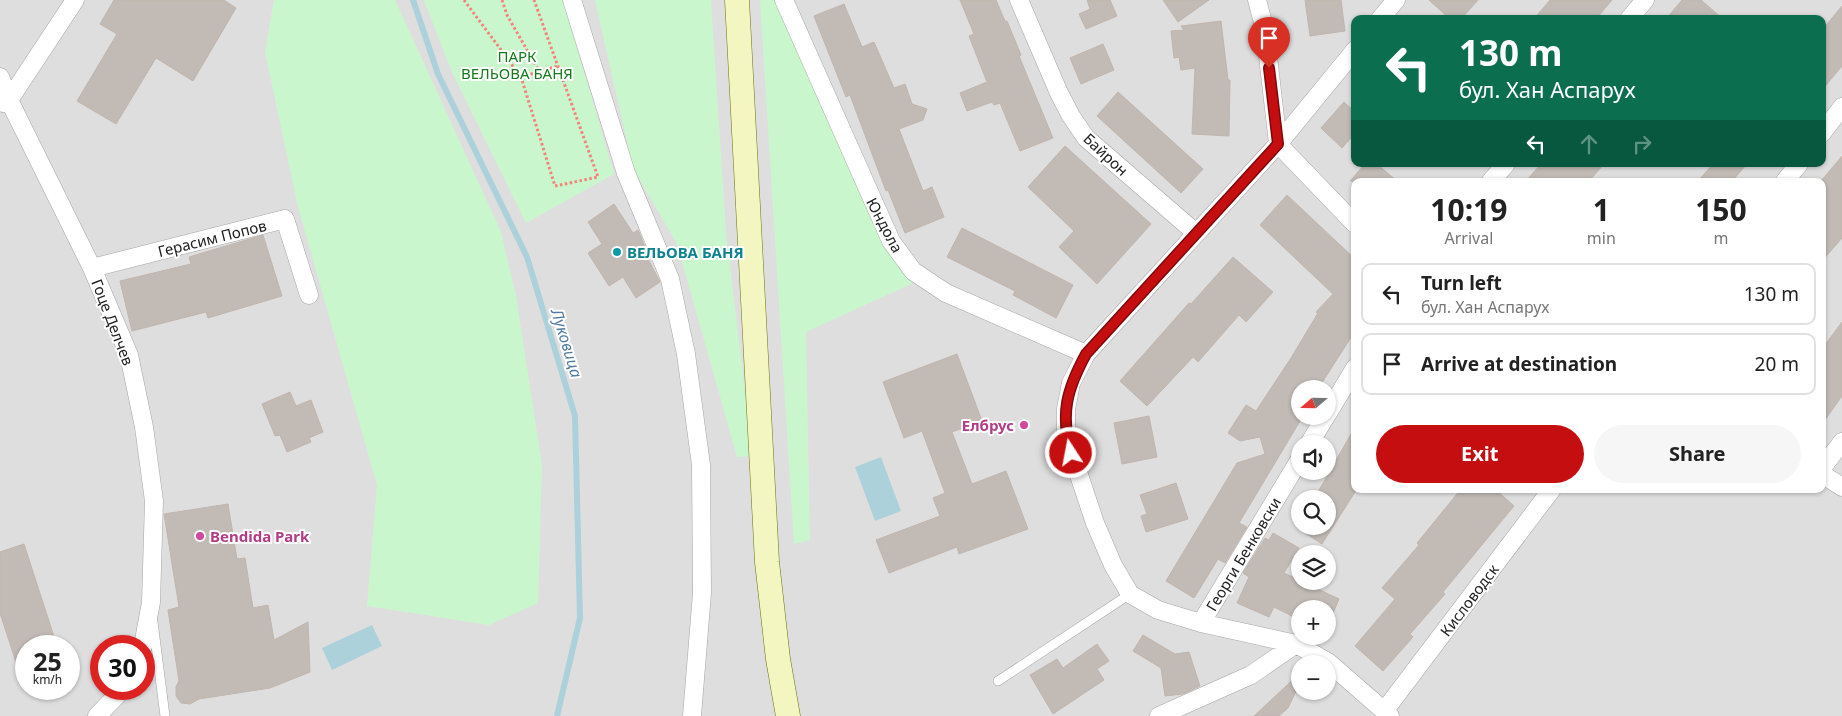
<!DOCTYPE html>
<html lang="en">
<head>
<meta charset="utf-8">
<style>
  body { margin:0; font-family:"Noto Sans",sans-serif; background:#f6f6f6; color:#222; height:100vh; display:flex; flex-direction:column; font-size:19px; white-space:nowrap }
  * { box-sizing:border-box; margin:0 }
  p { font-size:16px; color:#767676 }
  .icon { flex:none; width:28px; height:28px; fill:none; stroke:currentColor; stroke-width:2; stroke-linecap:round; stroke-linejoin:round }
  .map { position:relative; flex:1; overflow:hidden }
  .panel { position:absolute; left:1351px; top:178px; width:475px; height:315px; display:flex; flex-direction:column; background:#fff; border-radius:10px; box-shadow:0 1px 4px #0004 }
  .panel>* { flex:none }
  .top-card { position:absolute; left:1351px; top:15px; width:475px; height:152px; border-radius:10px; box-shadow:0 1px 4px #0004; background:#0b6e4f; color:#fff; overflow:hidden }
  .needle { width:32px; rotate:250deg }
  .fabs { position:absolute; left:1291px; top:380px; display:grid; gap:10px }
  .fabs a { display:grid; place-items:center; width:45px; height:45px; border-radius:50%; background:#fff; box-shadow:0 1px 4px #0004; font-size:25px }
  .speed { position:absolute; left:15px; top:635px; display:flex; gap:10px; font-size:25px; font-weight:700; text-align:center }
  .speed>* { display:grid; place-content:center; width:65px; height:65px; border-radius:50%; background:#fff; box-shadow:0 1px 4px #0004; line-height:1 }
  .speed small { font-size:12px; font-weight:400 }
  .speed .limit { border:8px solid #d22; background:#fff; color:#111 }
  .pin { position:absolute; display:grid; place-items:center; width:42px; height:42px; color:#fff; margin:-51px -21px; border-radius:50% 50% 50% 0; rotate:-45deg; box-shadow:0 0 5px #0007 }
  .pin .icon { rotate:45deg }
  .me { position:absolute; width:55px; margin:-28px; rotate:349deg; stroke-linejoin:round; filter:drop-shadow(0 0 4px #0008) }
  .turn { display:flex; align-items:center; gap:18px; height:105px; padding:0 25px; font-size:22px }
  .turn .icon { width:65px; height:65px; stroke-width:2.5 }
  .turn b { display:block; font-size:35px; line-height:42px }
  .lanes { display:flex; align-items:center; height:48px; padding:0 25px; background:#0003; justify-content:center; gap:25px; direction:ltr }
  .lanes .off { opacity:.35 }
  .eta { display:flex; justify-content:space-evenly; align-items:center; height:85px; text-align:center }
  .eta b { font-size:30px; font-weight:700; line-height:35px }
  .cta { display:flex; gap:10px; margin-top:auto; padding:10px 25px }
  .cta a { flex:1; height:58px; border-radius:30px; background:#c40e10; color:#fff; font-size:20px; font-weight:700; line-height:58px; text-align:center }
  .cta a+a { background:#f6f6f6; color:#222 }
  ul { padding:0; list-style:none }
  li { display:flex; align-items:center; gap:15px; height:62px; margin:0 10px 8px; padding:0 15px; border:2px solid #e0e0e0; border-radius:10px }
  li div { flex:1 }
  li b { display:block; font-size:19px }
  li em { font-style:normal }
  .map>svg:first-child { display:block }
</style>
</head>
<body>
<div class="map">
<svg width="1842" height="716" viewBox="0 0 1842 716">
  <rect width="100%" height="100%" fill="#f1eee9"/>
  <path fill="#dfdede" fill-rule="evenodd" d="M 0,0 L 1842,0 L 1842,716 L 0,716 ZM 1355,19 L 1822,19 L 1822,164 L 1355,164 ZM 1355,181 L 1822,181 L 1822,489 L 1355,489 ZM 1300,389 L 1328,389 L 1328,416 L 1300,416 ZM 1300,444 L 1328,444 L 1328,471 L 1300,471 ZM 1300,499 L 1328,499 L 1328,526 L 1300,526 ZM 1300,554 L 1328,554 L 1328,581 L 1300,581 ZM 1300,609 L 1328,609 L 1328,636 L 1300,636 ZM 26,646 L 69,646 L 69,689 L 26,689 ZM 101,646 L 144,646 L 144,689 L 101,689 ZM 1300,664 L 1328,664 L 1328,691 L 1300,691 Z"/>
  <path fill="#caf6cd" d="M 274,0 L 395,0 L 501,232 L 516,296 L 542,465 L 538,603 L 489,625 L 367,606 L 377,485 L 298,207 L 265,52 Z
    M 424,0 L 563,0 L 614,174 L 526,223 L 451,70 Z
    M 595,0 L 711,0 L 726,234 L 753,456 L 737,457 L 677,244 L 633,168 Z
    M 760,0 L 782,0 L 892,251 L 913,283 L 806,332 L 810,540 L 794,544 Z"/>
  <path fill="#acd1db" d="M 881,457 L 901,511 L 875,521 L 855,467 Z
    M 372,625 L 382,646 L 332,670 L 322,648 Z"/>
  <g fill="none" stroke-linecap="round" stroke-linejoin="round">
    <path stroke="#acd1db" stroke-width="6" d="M 413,0 L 438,74 L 527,257 L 575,416 L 580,618 L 557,716"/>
  </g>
  <path fill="#c1bab5" stroke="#c2b5ac" d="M 114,0 L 224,0 L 236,8 L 193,81 L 156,58 L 116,124 L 77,101 L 117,34 L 100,24 Z
    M 960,0 L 996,0 L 1005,21 L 1007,21 L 1021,55 L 1019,56 L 1053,138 L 1020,151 L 1000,103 L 994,105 L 992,102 L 967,111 L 960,93 L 987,82 L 969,36 L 974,34 Z
    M 1087,0 L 1110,0 L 1117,16 L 1086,29 L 1079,14 L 1090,9 Z
    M 1163,0 L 1209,0 L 1178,22 Z
    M 1305,0 L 1341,0 L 1345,31 L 1310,36 Z
    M 1429,0 L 1478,0 L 1461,19 L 1450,19 Z
    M 1550,0 L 1612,0 L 1596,19 L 1534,19 Z
    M 1682,0 L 1701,0 L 1723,19 L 1666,19 Z
    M 844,4 L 862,47 L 874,42 L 894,88 L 905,84 L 912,104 L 927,109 L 923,120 L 899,129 L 923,191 L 932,187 L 944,217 L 905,233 L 888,190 L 886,191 L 850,95 L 846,97 L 814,16 Z
    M 1842,6 L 1842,66 L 1822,90 L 1822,30 Z
    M 1221,21 L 1228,80 L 1230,80 L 1229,136 L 1192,134 L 1195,68 L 1181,70 L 1179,57 L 1174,58 L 1171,31 L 1184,30 L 1181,26 Z
    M 1103,44 L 1114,70 L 1081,84 L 1070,58 Z
    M 1118,92 L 1203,169 L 1181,193 L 1097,116 Z
    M 1344,102 L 1355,112 L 1355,133 L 1342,148 L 1321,128 Z
    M 1065,146 L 1151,224 L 1097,284 L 1059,247 L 1074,231 L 1028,187 Z
    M 1842,156 L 1842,238 L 1822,261 L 1822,180 Z
    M 1365,164 L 1377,164 L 1397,181 L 1350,181 Z
    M 1541,164 L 1604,164 L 1589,181 L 1526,181 Z
    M 1713,164 L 1747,164 L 1732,181 L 1698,181 Z
    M 1287,195 L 1355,259 L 1355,331 L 1318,389 L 1300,389 L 1300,416 L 1303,416 L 1239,523 L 1247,527 L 1225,563 L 1218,559 L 1194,598 L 1166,581 L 1237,463 L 1265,454 L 1260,437 L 1240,441 L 1228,433 L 1246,405 L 1256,411 L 1291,358 L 1318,313 L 1316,312 L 1333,294 L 1260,225 Z
    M 614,204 L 633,233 L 638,230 L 639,232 L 646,250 L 644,251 L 660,282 L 636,298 L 623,277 L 609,286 L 588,253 L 602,244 L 588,222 Z
    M 962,228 L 1073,285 L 1056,318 L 1013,295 L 1015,291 L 947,257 Z
    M 263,235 L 282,296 L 208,318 L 206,312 L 132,331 L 120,281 L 191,264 L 189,257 Z
    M 1233,257 L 1273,292 L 1246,322 L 1239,315 L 1198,362 L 1193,357 L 1147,406 L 1120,381 L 1189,303 L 1191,304 Z
    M 1842,322 L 1842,396 L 1822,424 L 1822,349 Z
    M 957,354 L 982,421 L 952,432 L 972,484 L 1006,471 L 1028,529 L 959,554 L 957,547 L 889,573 L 876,540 L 940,516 L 933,498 L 945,493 L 922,431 L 904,438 L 883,382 Z
    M 290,392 L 296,406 L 311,400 L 323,432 L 309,438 L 311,442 L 287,452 L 280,435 L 275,436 L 262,404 Z
    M 1149,416 L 1157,457 L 1122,464 L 1114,423 Z
    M 1355,427 L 1355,492 L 1322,544 L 1297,528 L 1300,523 L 1300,526 L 1328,526 L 1328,499 L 1314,499 Z
    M 1176,483 L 1188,519 L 1146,532 L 1141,516 L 1147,514 L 1140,495 Z
    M 1461,489 L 1495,489 L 1514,506 L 1443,592 L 1445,594 L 1410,634 L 1413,637 L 1383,671 L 1355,646 L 1395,599 L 1382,588 L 1419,545 L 1417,543 Z
    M 228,504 L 237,559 L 245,558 L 253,608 L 268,605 L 274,640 L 308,622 L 310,672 L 270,688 L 199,699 L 190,704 L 181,703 L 176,696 L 176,687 L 179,681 L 168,610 L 179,607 L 164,514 Z
    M 1273,533 L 1299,548 L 1284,573 L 1339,599 L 1328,625 L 1328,609 L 1300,609 L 1300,620 L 1274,607 L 1269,617 L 1237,603 L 1249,577 L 1243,573 L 1265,538 L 1269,540 Z
    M 24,544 L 57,646 L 26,646 L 26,684 L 23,684 L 0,613 L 0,552 Z
    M 1143,635 L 1175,654 L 1189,652 L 1200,686 L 1183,694 L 1165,696 L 1161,668 L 1133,651 Z
    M 1097,644 L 1109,661 L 1097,669 L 1104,680 L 1053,714 L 1030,675 L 1057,659 L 1063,668 Z
    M 1300,673 L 1300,683 L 1288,708 L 1279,716 L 1254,716 Z"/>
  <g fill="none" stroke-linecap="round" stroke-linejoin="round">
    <defs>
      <path id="service" d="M 153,622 L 165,716
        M 998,681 L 1130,594"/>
      <path id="minor" d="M 572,0 L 626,173 L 670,279 L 686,354 L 701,465 L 702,593 L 692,716
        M 784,0 L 891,241 L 913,271 L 946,293 L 1086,354
        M 1019,0 L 1059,93 L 1071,116 L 1086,138 L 1196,233
        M 1257,0 L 1265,30 L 1278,144 L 1086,354 L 1071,383 L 1066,409 L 1066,436 L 1095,523 L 1113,565 L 1130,594 L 1158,610 L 1201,623 L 1296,644 L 1328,662 L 1390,716
        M 1380,19 L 1396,0
        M 1629,19 L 1645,0
        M 1355,50 L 1278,144 L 1355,224
        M 0,77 L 9,100 L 92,268 L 129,355 L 144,427 L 154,501 L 151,602 L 143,646
        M 3,103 L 9,100 L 75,0
        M 1822,133 L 1842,107
        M 1491,181 L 1506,164
        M 1785,181 L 1799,164
        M 92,268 L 285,219 L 309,295
        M 1328,413 L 1355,368
        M 1309,444 L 1326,416
        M 1822,468 L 1842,442
        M 1822,474 L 1842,487
        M 1201,623 L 1300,459
        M 1385,710 L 1552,489
        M 97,716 L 123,689
        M 1159,716 L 1251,675 L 1296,644"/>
      <path id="secondary" d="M 737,0 L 767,562 L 778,659 L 788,716"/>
    </defs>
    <use href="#service" stroke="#a5a5a5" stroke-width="10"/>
    <use href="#minor" stroke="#a5a5a5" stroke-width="19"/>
    <use href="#secondary" stroke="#69730d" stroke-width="25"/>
    <path stroke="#f1857a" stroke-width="3" stroke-dasharray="2.5 2.5" stroke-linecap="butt" d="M 464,0 L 521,77 L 555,186 L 598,177 L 534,0
      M 502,0 L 507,15 L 539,71
      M 521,77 L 558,66"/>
    <use href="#service" stroke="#fff" stroke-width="9"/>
    <use href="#minor" stroke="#fff" stroke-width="18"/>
    <use href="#secondary" stroke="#f3f6c1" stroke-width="24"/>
  </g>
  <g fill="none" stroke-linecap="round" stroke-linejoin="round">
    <defs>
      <path id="route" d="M 1071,453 C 1060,413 1067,389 1086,354 L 1278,144 L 1269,68"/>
    </defs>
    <use href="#route" stroke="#7f090a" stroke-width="12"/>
    <use href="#route" stroke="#c40e10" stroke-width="9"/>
  </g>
  <circle fill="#0f9aa8" stroke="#fff" stroke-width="2" cx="617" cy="252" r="5"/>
  <g fill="#d1479c" stroke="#fff" stroke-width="2">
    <circle cx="1024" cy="425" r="5"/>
    <circle cx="200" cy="536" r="5"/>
  </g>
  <g text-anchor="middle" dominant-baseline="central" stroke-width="4" stroke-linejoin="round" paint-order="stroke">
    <g font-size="15" fill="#147a1c" stroke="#fff">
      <text x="517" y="56">ПАРК<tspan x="517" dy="17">ВЕЛЬОВА БАНЯ</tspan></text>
    </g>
    <g font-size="15" fill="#212121" stroke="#fff">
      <text transform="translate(1106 154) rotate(43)">Байрон</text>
      <text transform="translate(885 225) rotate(62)">Юндола</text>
      <text transform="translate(212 238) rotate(-14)">Герасим Попов</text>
      <text transform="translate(113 322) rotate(69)">Гоце Делчев</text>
      <text transform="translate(1243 554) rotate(-59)">Георги Бенковски</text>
      <text transform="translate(1469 600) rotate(-53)">Кисловодск</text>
    </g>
    <g font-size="15" font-weight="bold" fill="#0d838f" stroke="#fff" text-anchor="start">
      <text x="627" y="252">ВЕЛЬОВА БАНЯ</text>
    </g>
    <g font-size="15" font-weight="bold" fill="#b23c85" stroke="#fff" text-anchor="end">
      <text x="1014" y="425">Елбрус</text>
      <text x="210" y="536" text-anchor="start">Bendida Park</text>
    </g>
    <g font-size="16" font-style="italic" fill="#507aa3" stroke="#fff">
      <text transform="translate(567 343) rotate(73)">Луковица</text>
    </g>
  </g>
</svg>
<div class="fabs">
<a><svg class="needle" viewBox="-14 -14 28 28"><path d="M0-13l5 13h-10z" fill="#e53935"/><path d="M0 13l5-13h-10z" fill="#767676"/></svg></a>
<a><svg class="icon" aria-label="sound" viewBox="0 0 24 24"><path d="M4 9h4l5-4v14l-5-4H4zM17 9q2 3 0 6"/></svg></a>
<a><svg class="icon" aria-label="search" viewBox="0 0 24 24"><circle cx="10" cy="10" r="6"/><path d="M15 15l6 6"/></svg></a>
<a><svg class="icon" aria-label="layers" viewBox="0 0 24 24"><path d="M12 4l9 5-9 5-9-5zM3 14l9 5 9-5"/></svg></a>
<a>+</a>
<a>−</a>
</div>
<div class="speed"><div>25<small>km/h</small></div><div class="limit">30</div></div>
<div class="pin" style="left:1269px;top:68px;background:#d93025"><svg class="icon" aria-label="arrive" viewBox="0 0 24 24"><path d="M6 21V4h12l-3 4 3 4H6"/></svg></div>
<svg class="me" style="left:1071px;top:453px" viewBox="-20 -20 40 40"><circle r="17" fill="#c40e10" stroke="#fff" stroke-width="3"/><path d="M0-11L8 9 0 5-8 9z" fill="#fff"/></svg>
<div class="top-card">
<div class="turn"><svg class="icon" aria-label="left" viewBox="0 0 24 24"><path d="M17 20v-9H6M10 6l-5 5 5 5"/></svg><div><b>130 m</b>бул. Хан Аспарух</div></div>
<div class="lanes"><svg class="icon" aria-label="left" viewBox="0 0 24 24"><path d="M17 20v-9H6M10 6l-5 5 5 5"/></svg><svg class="icon off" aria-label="ahead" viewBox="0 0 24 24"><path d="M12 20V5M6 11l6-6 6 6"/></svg><svg class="icon off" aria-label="right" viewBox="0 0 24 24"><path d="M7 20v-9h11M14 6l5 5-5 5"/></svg></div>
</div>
<section class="panel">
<div class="eta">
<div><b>10:19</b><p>Arrival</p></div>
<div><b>1</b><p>min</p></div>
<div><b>150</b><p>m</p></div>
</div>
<ul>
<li><svg class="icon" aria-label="left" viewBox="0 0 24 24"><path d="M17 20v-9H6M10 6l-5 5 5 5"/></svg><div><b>Turn left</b><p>бул. Хан Аспарух</p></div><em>130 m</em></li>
<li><svg class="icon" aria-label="arrive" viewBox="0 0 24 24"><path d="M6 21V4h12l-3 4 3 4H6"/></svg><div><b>Arrive at destination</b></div><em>20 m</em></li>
</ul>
<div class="cta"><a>Exit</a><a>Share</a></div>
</section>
</div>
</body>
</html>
